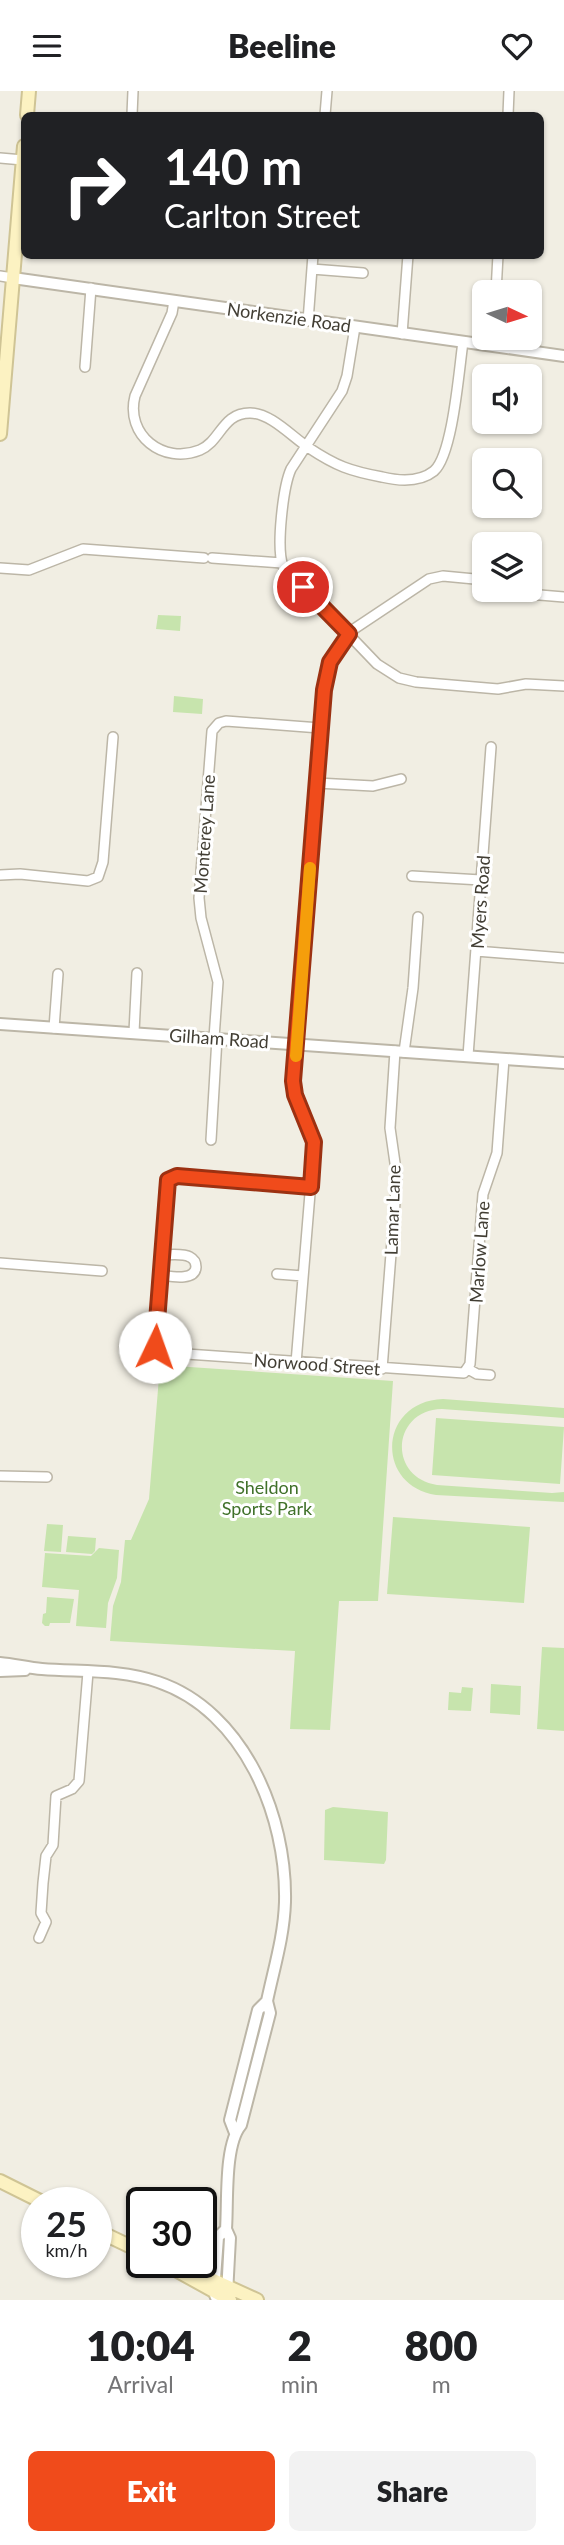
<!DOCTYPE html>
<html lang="en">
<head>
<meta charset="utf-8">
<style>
  body { margin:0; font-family:Lato,sans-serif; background:#f2f2f2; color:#202124; height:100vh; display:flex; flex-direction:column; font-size:26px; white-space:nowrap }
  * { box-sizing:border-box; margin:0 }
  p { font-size:23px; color:#757577 }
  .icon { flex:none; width:38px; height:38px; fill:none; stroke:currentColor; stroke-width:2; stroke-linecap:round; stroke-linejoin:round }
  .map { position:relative; height:2209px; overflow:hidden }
  .side { display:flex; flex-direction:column; background:#fff; flex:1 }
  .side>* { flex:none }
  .hud { position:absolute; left:21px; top:21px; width:523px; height:147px; border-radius:10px; box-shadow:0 2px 5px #0004; background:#202124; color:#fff; overflow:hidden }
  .needle { width:46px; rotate:94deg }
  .tools { position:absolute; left:472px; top:189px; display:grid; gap:14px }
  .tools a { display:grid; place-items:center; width:70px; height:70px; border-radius:10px; background:#fff; box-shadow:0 2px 5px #0004; font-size:35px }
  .speed { position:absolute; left:21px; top:2096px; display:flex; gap:14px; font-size:35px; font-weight:700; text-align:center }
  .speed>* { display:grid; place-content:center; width:91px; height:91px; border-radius:50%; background:#fff; box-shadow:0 2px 5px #0004; line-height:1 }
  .speed small { font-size:18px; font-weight:400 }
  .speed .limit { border:4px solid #111; border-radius:10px; background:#fff; color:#111 }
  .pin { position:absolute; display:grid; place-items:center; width:60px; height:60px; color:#fff; margin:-30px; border:4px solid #fff; border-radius:50%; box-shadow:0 2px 7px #0007 }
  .me { position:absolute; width:77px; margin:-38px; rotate:3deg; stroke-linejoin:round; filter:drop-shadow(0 0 5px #0008) }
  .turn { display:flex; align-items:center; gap:24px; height:147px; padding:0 28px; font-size:32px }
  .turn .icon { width:91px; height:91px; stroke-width:2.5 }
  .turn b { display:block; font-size:49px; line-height:60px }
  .eta { display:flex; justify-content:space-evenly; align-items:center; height:119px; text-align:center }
  .eta b { font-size:42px; font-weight:800; line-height:49px }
  .action { display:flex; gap:14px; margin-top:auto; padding:14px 28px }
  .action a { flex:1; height:80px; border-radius:10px; background:#f04b1b; color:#fff; font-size:28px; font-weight:800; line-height:80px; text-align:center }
  .action a+a { background:#f2f2f2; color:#202124 }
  header { display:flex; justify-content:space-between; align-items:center; height:91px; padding:0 28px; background:#fff; font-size:32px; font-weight:800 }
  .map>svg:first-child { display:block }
</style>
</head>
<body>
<header><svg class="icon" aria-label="menu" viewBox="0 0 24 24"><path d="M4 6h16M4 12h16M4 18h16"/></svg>Beeline<svg class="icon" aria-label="heart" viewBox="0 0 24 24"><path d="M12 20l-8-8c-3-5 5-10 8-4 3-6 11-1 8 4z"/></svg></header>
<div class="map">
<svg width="564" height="2209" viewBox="0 0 564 2209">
  <rect width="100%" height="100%" fill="#f1eee3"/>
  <path fill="#c7e4ad" d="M 158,524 L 181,525 L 180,540 L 156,538 Z
    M 174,605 L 203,608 L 202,623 L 173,621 Z
    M 160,1274 L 393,1290 L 378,1510 L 339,1510 L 330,1639 L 290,1638 L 295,1560 L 110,1550 L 113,1515 L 121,1491 L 125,1449 L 131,1449 L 149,1408 Z
    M 443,1308 L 564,1317 L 564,1327 L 442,1318 C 392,1319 387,1386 437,1394 L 552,1402 L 564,1401 L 564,1411 L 436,1404 C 374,1394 379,1310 443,1308 Z
    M 436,1327 L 564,1336 L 560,1393 L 432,1384 Z
    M 393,1426 L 530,1436 L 524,1512 L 387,1503 Z
    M 47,1433 L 63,1434 L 61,1461 L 44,1460 Z
    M 68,1445 L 96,1447 L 95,1460 L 92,1463 L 66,1461 Z
    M 99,1457 L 119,1459 L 117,1487 L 108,1512 L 106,1537 L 76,1535 L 79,1499 L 42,1496 L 45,1462 L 91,1465 Z
    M 47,1506 L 74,1508 L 70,1532 L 50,1532 L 49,1535 L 45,1535 L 42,1532 L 43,1523 L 46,1522 Z
    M 542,1556 L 564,1557 L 564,1640 L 537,1638 Z
    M 491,1593 L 521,1595 L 520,1624 L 490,1622 Z
    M 462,1596 L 473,1597 L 471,1620 L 448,1619 L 449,1601 L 461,1602 Z
    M 333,1716 L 388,1721 L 386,1769 L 384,1773 L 324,1769 L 325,1719 Z"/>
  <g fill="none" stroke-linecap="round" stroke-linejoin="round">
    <defs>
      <path id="minor" d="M 132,24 L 133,0
        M 325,24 L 327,0
        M 508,24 L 509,0
        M 0,67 L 23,69
        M 312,178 L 363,182
        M 0,185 L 13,187
        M 496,201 L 498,164
        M 174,210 L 172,222 L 135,305 C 125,344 163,374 200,359 C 221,350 222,322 250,322 C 271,322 292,346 309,357 C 336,375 350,380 382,386 C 399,390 419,392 434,380 C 453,363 459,278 463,251
        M 308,230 L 313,164
        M 355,236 L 347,285 L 342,300 L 291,378 C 283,396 276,457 283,475 L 377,573 L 399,587 L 416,591 L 498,598 L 526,593 L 564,595
        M 402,243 L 408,164
        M 85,276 L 91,197
        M 212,467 L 282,472
        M 0,477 L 29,479 L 83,458 L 204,467
        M 516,499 L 528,503 L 564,506
        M 317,692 L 373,695 L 401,688
        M 0,784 L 20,783 L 88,790 L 98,786 L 103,771 L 113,646
        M 412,785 L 481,789
        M 476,860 L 564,867
        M 54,937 L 58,883
        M 134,941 L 137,882
        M 214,947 L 218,891 L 201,827 L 199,807 L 212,640 L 219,632 L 226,630 L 320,637
        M 404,961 L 413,897 L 418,826
        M 468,965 L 491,656
        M 211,1049 L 217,947
        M 311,1096 L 177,1085 L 168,1089 L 165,1094 L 155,1256 L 157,1261 L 464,1282 L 470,1273 L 483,1103 L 497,1062 L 504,968
        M 0,1172 L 102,1180
        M 277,1183 L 303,1185
        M 159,1184 C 169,1185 195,1191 196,1176 C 196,1172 194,1168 190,1166 C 183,1162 169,1164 161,1164
        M 296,1272 L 314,1054 L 295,1004 L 293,990 L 320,637 L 325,589 L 330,571 L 342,550 L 354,538 L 429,488 L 443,485 L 485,489
        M 382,1278 L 397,1086 L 390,1037 L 395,960
        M 468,1278 L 477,1283 L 490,1284
        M 0,1385 L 47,1386
        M 39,1847 L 46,1831 L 41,1822 L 43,1792 L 46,1765 L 53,1754 L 56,1705 L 72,1698 L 79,1690 L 88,1581"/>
      <path id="tertiary" d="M 13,187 L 564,265
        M 0,933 L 564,972
        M 0,1572 C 14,1573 28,1577 42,1578 C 80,1581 121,1578 158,1591 C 244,1620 287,1725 285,1811 C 284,1845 274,1877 267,1910 L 270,1922 L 241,2034 C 224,2054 228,2111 226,2138 L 230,2147 L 227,2203
        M 0,1580 L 25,1579
        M 235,2042 L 230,2029 L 258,1919 L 267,1910
        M 217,2209 L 214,2201 L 218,2146 L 226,2138"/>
      <path id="secondary" d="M 27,24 L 29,0
        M 0,343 L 24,55
        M 0,2090 L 44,2112
        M 96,2139 L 142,2161
        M 163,2172 L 230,2209
        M 190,2185 L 202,2184 L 257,2209"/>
    </defs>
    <use href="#minor" stroke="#bcb6a7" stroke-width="12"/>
    <use href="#tertiary" stroke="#bcb6a7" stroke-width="14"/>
    <use href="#secondary" stroke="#cfc495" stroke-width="16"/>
    <use href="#minor" stroke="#fff" stroke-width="9"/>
    <use href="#tertiary" stroke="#fff" stroke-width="10"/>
    <use href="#secondary" stroke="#fcf2c2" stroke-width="12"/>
  </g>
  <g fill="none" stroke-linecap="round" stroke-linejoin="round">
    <defs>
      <path id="route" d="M 155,1256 L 168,1089 L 177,1085 L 311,1096 L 314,1051 L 295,1004 L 293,990 L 324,599 L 330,571 L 349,543 L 303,496"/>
    </defs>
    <use href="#route" stroke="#9c3112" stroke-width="18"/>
    <use href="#route" stroke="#f04b1b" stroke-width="12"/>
    <path stroke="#f59e0b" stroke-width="12" d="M 296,965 L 310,777"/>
  </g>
  <g text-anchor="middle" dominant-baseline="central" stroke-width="6" stroke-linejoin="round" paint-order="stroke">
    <g font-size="18" fill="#423e34" stroke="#fff">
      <text transform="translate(289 226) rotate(8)">Norkenzie Road</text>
      <text transform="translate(204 743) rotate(-86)">Monterey Lane</text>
      <text transform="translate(480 811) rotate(-86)">Myers Road</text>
      <text transform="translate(219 947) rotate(4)">Gilham Road</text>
      <text transform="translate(392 1119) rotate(-88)">Lamar Lane</text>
      <text transform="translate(479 1161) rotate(-86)">Marlow Lane</text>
      <text transform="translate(317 1273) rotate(4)">Norwood Street</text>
    </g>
    <g font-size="18" fill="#40712a" stroke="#fff">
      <text x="267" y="1396">Sheldon<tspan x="267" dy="21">Sports Park</tspan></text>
    </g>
  </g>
</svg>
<div class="tools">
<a><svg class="needle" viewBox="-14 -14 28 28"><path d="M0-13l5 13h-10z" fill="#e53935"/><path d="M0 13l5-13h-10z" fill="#757577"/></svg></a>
<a><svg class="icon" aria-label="sound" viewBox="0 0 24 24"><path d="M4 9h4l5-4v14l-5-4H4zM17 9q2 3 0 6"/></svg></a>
<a><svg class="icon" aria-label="search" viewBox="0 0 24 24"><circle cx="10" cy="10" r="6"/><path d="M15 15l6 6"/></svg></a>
<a><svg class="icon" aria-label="layers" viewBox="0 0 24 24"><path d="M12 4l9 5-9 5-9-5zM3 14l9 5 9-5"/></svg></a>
</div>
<div class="speed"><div>25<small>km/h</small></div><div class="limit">30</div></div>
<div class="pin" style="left:303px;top:496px;background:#d93025"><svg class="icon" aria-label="arrive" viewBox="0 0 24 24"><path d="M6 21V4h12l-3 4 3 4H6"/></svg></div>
<svg class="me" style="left:155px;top:1256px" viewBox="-20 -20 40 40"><circle r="19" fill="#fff"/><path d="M0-13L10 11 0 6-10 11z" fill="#f04b1b"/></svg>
<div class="hud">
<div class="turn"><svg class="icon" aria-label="right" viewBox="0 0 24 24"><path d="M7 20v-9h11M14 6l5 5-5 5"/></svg><div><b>140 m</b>Carlton Street</div></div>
</div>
</div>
<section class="side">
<div class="eta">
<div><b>10:04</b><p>Arrival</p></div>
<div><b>2</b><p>min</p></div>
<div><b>800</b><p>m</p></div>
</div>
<div class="action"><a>Exit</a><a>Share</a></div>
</section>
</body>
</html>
